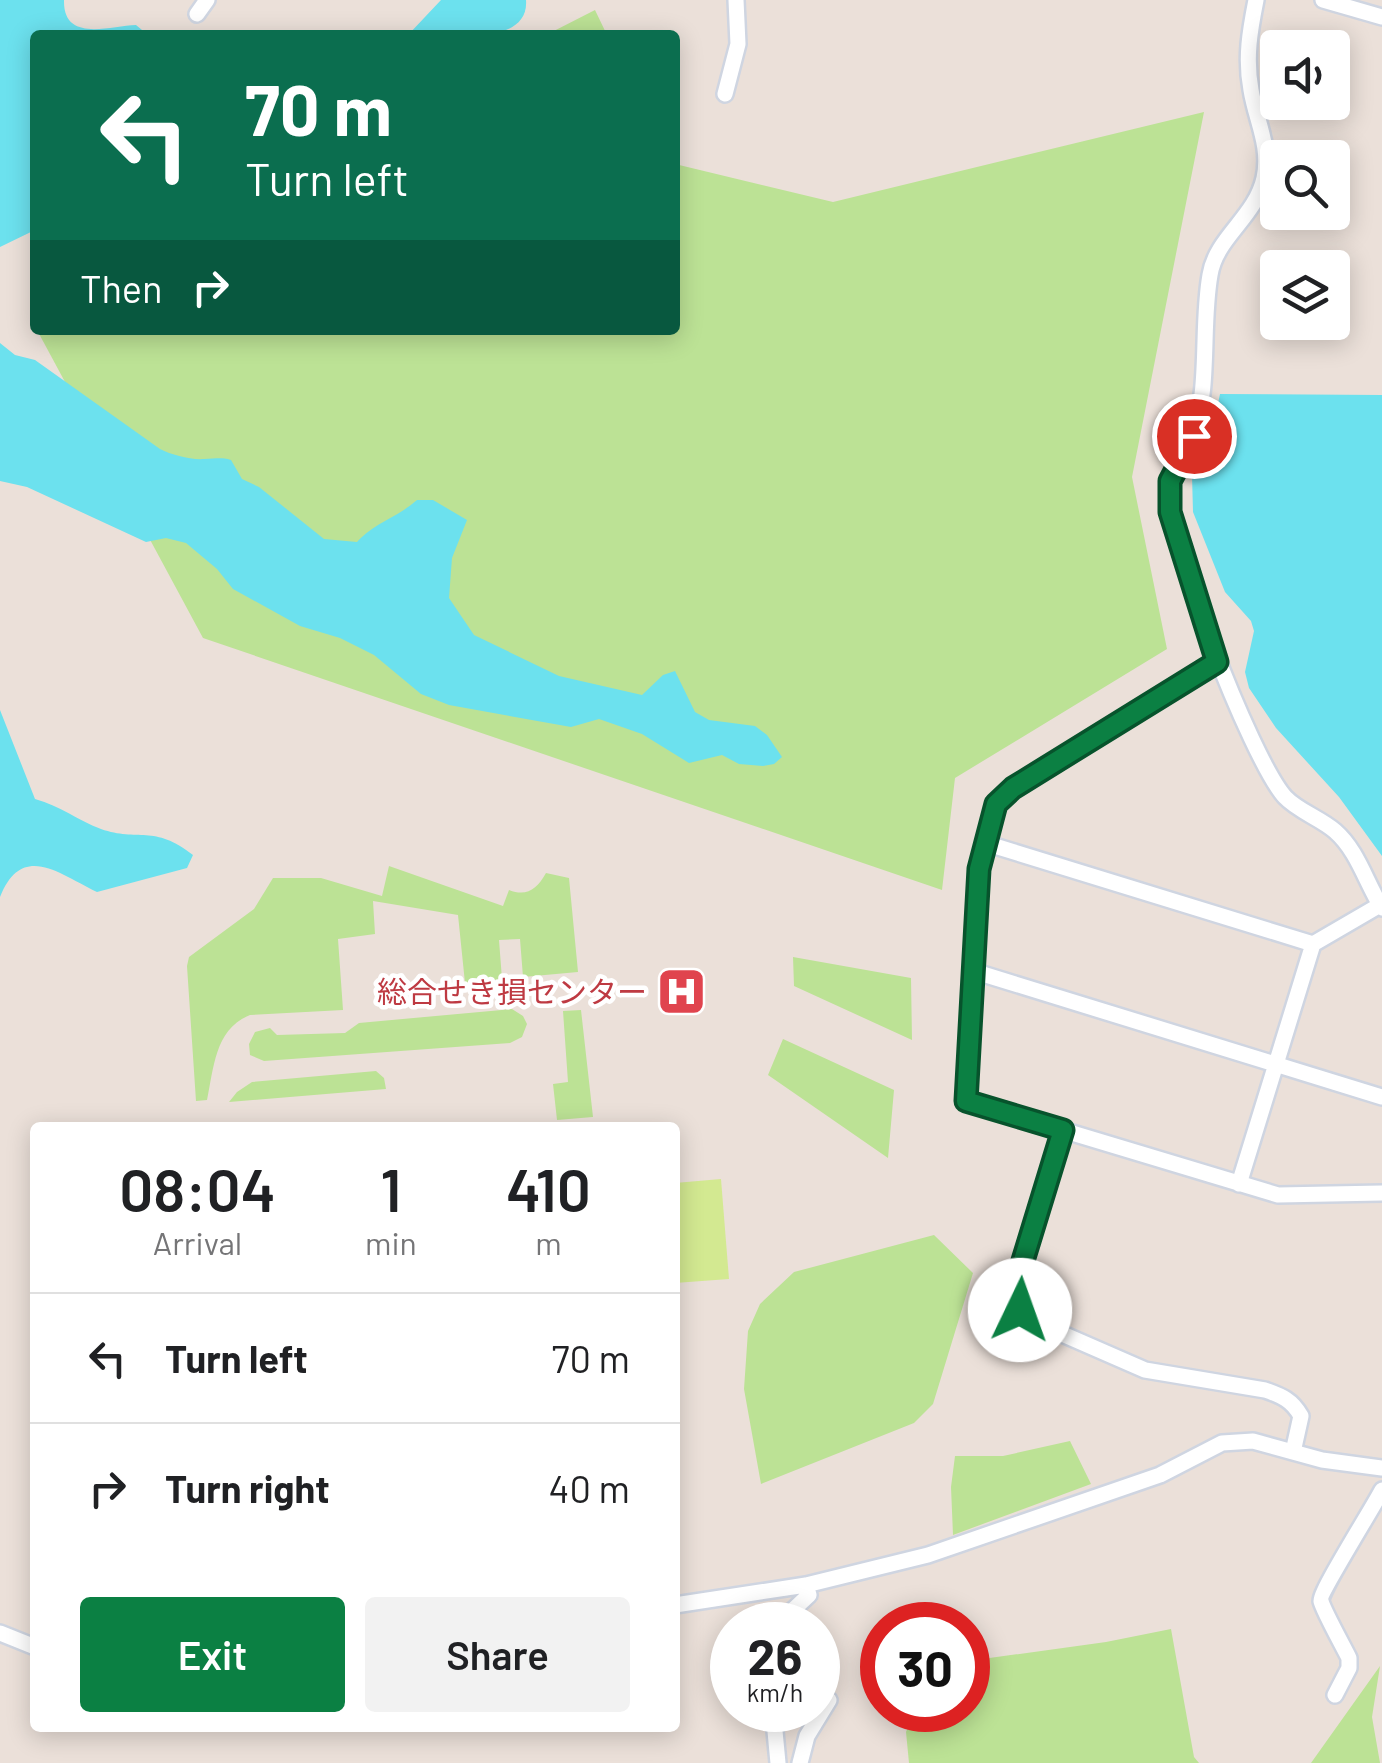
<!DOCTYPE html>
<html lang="en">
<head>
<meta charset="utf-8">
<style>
  body { margin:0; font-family:Barlow,"Noto Sans JP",sans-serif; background:#f2f2f2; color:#202124; height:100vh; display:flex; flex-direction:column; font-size:38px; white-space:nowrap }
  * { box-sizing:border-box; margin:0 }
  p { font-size:32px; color:#757577 }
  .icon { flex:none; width:55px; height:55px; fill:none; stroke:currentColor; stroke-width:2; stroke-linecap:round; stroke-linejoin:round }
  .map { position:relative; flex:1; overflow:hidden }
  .drawer { position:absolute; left:30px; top:1122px; width:650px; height:610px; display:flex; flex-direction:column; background:#fff; border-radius:10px; box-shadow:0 5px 25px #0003 }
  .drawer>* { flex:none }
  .top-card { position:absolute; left:30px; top:30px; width:650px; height:305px; border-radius:10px; box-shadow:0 5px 25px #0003; background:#0b6e4f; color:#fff; overflow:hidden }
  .controls { position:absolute; left:1260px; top:30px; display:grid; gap:20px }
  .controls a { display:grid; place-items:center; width:90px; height:90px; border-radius:10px; background:#fff; box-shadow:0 5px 25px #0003; font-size:50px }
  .speed { position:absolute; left:710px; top:1602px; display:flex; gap:20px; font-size:50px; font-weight:700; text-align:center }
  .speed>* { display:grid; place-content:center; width:130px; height:130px; border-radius:50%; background:#fff; box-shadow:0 5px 25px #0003; line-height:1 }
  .speed small { font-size:25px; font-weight:400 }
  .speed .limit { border:15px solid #d22; background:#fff; color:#111 }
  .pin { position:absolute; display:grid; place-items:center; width:85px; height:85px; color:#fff; margin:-42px; border:5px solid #fff; border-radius:50%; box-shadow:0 2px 10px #0007 }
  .me { position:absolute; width:110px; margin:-55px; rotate:3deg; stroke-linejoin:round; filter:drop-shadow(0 0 8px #0008) }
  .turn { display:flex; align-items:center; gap:35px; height:210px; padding:0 50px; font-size:45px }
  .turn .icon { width:130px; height:130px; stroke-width:2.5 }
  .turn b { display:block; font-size:70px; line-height:85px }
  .then { display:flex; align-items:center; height:95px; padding:0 50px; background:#0003; gap:20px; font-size:38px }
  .eta { display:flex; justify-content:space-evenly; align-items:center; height:170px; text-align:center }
  .eta b { font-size:60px; font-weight:600; line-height:70px }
  .cta { display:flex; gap:20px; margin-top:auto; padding:20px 50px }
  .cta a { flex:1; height:115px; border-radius:10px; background:#0b8043; color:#fff; font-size:40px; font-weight:600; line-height:115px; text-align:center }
  .cta a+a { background:#f2f2f2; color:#202124 }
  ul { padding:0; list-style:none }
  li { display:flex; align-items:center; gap:30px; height:130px; padding:0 50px; border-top:2px solid #e0e0e0 }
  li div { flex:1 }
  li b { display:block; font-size:38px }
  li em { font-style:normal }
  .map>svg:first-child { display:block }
</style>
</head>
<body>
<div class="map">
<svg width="1382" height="1763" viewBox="0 0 1382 1763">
  <rect width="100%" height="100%" fill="#ebe0d9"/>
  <path fill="#bce295" d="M 595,10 L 607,35 L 546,35 Z
    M 1204,112 L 1132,477 L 1167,649 L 955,778 L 942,890 L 203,638 L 37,330 L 675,330 L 675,164 L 833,202 Z
    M 389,866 L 503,906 L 509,890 C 527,897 537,889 546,873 L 569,878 L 578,972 L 523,977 L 520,939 L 499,940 L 502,979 L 465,983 L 458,915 L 373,901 L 375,934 L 338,939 L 343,1010 L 250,1015 C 215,1029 214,1067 207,1100 L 196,1101 L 187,966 L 189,957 L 254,909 L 273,878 L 321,878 L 382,896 Z
    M 793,957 L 911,978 L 912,1040 L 794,986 Z
    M 512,1009 L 523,1016 L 527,1024 L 522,1037 L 510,1043 L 264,1061 L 250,1055 L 249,1044 L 255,1032 L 270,1028 L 277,1035 L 345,1033 L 359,1023 Z
    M 581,1010 L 593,1117 L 557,1120 L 553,1084 L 568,1082 L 563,1011 Z
    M 783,1039 L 894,1090 L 888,1158 L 768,1075 Z
    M 376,1071 L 384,1078 L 386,1089 L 229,1102 L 237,1092 L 252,1082 Z
    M 934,1235 L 973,1273 L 933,1404 L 914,1423 L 761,1484 L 744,1389 L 748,1331 L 760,1304 L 794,1272 Z
    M 1070,1441 L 1091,1484 L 953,1535 L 951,1487 L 955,1456 L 1003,1456 Z
    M 1171,1629 L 1194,1757 L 1199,1763 L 909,1763 L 906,1732 L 915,1710 L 968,1710 L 968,1661 L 1106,1642 Z
    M 1380,1666 L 1372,1717 L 1380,1763 L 1311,1763 Z"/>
  <path fill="#d3e991" d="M 721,1179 L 729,1279 L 675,1283 L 675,1183 Z"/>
  <path fill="#6ce1ee" d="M 0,0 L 64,0 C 63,43 109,26 136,25 L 148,35 L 35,35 L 35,230 L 0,247 Z
    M 441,0 L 526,0 C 530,49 440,35 408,35 Z
    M 0,343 L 15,355 L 35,360 L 160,449 C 172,455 190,460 204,459 C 216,459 220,457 231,460 L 242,479 L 259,487 L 324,539 L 357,542 C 377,521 395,519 417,500 L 433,500 L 467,520 L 452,558 L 449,598 L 474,635 L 559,676 L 642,695 L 663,675 L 675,671 L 695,712 L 709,720 L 755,726 L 767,735 L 782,757 L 774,764 L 763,766 L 739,764 L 722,755 L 689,763 L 642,734 L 599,719 L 571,727 L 449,705 L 421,694 L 374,655 L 340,638 L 300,626 L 233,589 L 217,569 L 186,543 L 166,538 L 146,542 L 27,487 L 0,481 Z
    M 1220,394 L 1382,395 L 1382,856 L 1339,797 L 1276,728 L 1249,688 L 1245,672 L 1254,631 L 1251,621 L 1225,592 L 1193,512 L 1192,475 L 1212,432 Z
    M 0,710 L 35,799 C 61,806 77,820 101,829 C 138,842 154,824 193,855 L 187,868 L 97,892 C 58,873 22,842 0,897 Z"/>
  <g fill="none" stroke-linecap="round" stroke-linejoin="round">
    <defs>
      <path id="minor" d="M 1256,0 C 1250,30 1245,58 1251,90 C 1256,121 1271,146 1264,178 C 1255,218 1216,237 1210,275 C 1201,326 1210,384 1194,433 C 1189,449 1174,463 1170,480 C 1159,524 1252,761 1285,797 C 1298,811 1320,818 1335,831 C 1358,851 1366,883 1382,908
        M 1323,0 L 1382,17
        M 197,14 L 207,0
        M 725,94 L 738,44 L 736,0
        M 1217,662 L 1013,788 L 996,804 L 979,869 L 966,1101 L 1278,1195 L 1382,1193
        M 985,843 L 1313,944 L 1380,905
        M 973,971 L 1382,1097
        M 1063,1130 L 1018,1277 L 1020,1310 L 1028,1319 L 1145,1370 L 1265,1390 C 1282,1396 1292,1400 1301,1416 L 1293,1452
        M 1239,1184 L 1313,944
        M 675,1605 L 806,1585 L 928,1555 L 1160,1475 L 1222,1443 L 1253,1441 L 1322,1460 L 1382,1468
        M 777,1625 L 809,1595 L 806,1585
        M 0,1633 L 35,1647
        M 1335,1695 L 1349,1668 L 1349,1658 C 1343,1646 1323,1610 1321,1601 C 1319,1593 1374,1506 1382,1490
        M 773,1710 L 778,1763
        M 800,1763 L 807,1736 L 829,1700"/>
    </defs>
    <use href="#minor" stroke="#cfd5e1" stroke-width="20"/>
    <use href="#minor" stroke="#fff" stroke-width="15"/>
  </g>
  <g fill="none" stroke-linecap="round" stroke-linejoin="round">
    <defs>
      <path id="route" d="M 1020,1310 L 1018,1277 L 1063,1130 L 966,1101 L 979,869 L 996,804 L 1013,788 L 1217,662 L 1170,512 L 1170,481 L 1194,436"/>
    </defs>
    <use href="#route" stroke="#07532c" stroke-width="25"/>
    <use href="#route" stroke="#0b8043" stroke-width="18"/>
  </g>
  <defs>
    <symbol id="hospital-square" viewBox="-11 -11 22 22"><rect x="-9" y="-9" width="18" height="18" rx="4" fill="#e0444e" stroke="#fff"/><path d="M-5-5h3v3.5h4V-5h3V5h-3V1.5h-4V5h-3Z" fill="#fff"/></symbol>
  </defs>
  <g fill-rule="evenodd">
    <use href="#hospital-square" x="654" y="964" width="55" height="55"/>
  </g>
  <g text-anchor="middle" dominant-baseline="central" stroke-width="9" stroke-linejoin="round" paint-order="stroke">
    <g font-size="30" fill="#be3a42" stroke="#fff" text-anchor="end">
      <text x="647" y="991">総合せき損センター</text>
    </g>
  </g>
</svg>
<div class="controls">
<a><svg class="icon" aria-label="sound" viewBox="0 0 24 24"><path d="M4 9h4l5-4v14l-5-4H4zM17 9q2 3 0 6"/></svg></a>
<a><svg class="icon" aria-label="search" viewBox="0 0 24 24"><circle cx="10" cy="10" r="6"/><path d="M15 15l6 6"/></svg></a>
<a><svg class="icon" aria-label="layers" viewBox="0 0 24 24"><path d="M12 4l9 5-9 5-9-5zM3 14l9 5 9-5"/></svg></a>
</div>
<div class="speed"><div>26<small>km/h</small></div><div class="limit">30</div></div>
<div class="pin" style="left:1194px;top:436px;background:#d93025"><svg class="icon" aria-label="arrive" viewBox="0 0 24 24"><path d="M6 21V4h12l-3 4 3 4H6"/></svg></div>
<svg class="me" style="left:1020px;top:1310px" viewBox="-20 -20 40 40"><circle r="19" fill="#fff"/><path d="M0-13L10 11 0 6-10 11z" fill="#0b8043"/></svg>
<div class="top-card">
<div class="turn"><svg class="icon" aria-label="left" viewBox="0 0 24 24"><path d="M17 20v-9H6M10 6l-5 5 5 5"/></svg><div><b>70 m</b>Turn left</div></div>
<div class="then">Then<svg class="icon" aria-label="right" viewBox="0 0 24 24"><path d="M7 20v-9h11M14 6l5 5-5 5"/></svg></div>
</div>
<section class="drawer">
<div class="eta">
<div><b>08:04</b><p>Arrival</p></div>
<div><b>1</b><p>min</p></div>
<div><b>410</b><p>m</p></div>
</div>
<ul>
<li><svg class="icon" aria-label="left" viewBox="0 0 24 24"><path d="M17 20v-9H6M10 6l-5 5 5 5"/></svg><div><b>Turn left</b></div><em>70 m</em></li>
<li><svg class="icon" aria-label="right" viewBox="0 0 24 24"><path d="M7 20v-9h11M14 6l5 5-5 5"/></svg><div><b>Turn right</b></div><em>40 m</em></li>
</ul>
<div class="cta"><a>Exit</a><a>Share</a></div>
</section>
</div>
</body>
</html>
